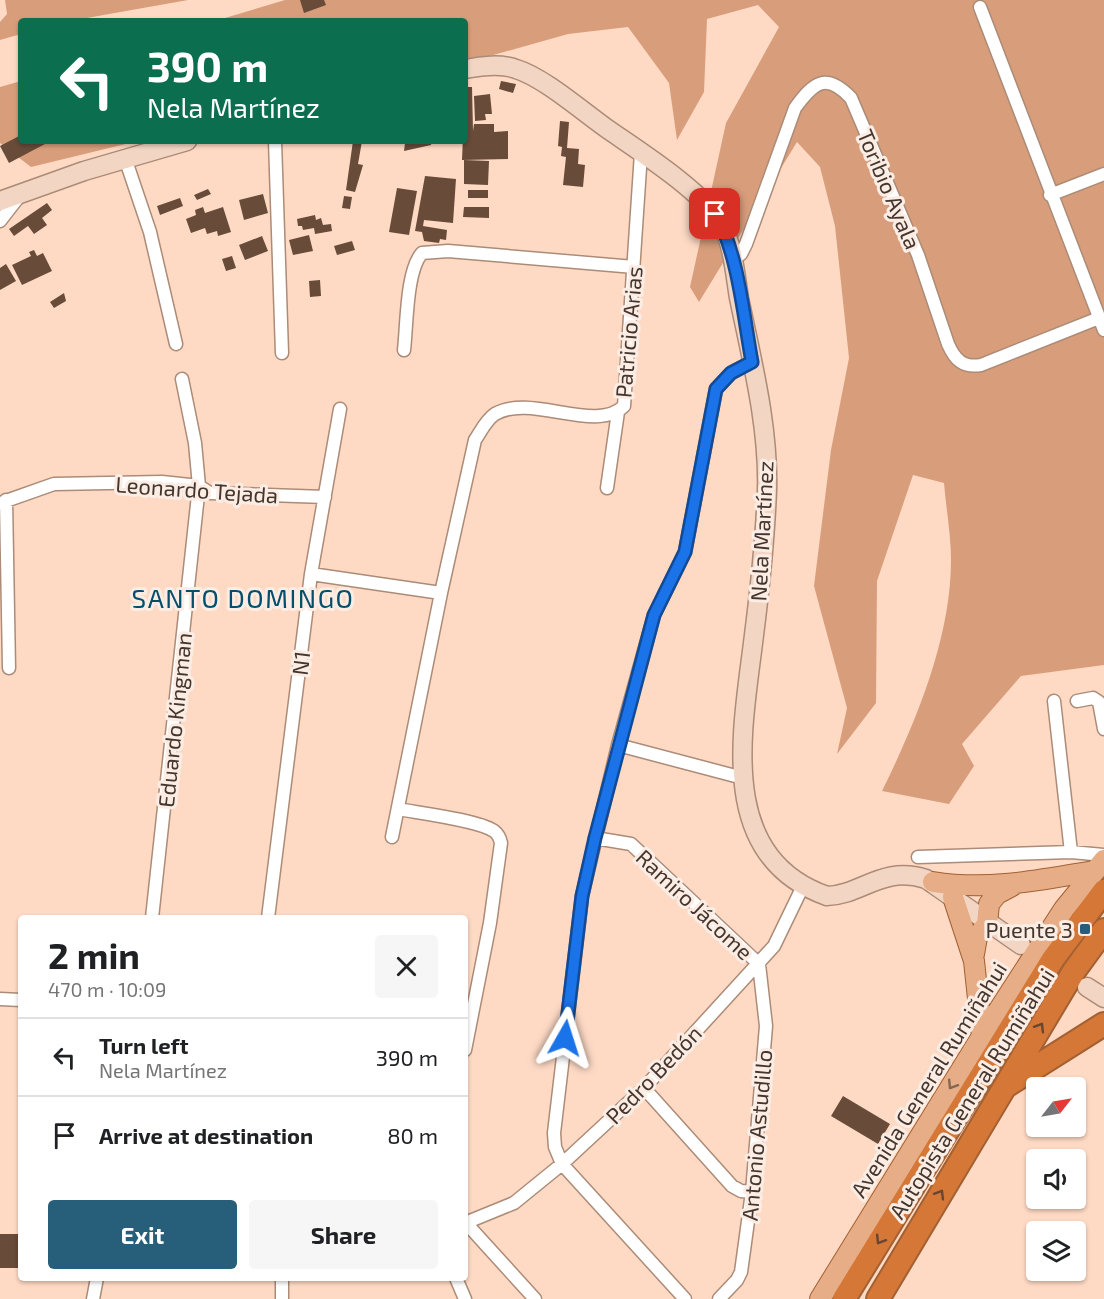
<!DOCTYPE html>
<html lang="en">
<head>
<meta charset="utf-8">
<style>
  body { margin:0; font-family:"Exo 2",sans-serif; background:#f6f6f6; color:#202124; height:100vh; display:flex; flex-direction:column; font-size:22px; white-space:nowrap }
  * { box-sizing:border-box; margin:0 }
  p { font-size:20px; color:#757577 }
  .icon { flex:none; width:33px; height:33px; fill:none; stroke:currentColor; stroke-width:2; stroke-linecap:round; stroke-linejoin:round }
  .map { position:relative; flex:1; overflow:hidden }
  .side { position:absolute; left:18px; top:915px; width:450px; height:366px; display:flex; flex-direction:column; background:#fff; border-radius:6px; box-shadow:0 2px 4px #0004 }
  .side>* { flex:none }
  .top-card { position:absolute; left:18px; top:18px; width:450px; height:126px; border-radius:6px; box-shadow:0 2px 4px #0004; background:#0b6e4f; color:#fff; overflow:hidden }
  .needle { width:39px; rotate:59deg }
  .buttons { position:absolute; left:1026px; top:1077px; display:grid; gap:12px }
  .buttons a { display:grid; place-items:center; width:60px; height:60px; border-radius:6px; background:#fff; box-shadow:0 2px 4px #0004; font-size:30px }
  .pin { position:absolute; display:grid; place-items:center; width:51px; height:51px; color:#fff; margin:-26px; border-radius:12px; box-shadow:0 3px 9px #0006 }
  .me { position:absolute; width:66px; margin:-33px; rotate:6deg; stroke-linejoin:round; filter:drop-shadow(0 0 4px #0008) }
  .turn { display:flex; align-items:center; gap:21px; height:126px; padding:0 30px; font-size:27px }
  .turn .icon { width:78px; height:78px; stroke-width:2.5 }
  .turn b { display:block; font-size:42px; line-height:51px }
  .round { display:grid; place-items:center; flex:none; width:63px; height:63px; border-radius:6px; background:#f6f6f6 }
  .summary { display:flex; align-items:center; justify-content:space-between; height:102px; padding:0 30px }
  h1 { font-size:36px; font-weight:700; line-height:45px }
  .action { display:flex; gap:12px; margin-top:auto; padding:12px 30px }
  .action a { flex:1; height:69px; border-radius:6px; background:#275e79; color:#fff; font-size:24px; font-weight:700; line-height:69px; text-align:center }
  .action a+a { background:#f6f6f6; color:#202124 }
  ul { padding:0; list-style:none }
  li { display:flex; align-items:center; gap:18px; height:78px; padding:0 30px; border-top:2px solid #e0e0e0 }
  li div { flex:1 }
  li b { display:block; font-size:22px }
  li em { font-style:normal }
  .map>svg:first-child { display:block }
</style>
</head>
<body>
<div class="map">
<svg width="1104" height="1299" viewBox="0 0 1104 1299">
  <rect width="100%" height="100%" fill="#fedac5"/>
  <path fill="#d89e7c" d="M 5,0 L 188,0 L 70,21 L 21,21 L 21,34 L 0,40 L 0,22 L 7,14 Z
    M 285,0 L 1104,0 L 1104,665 L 1021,676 L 962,744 L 974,766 L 949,804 L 882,791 C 916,722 951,638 951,560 C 951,535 946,508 944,483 L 913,475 L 877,581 L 876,703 L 837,754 L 847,708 L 814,586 L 831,450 L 849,358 L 835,226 L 820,167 L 797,142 L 699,302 L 690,287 L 726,123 L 779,27 L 758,5 L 707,19 L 704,92 L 677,140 L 669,83 L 628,27 L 568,34 L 465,63 L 465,21 L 215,21 Z
    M 21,81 L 21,141 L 138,141 L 31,167 L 0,143 L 0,87 Z"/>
  <path fill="#684b39" d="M 300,0 L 324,0 L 326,5 L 304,13 Z
    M 501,81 L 516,84 L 513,93 L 499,89 Z
    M 465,87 L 472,87 L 473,131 L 474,124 L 494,124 L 494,132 L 508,131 L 508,159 L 462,160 Z
    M 490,94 L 492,114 L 485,114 L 486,120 L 475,121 L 474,96 Z
    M 560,121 L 569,122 L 567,148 L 579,149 L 578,164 L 585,165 L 583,187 L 563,185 L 566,157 L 561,156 L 562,147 L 558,146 Z
    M 21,135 L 21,141 L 43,141 L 45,144 L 9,163 L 0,146 Z
    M 353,141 L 362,141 L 358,164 L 363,165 L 355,192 L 346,190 Z
    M 412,141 L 432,141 L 431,145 L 404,151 L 405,143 Z
    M 464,160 L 489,161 L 488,185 L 464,184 Z
    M 425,176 L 456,179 L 453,223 L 424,220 L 423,226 L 447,230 L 446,240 L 440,239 L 439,243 L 424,241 L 422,232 L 415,231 Z
    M 397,188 L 417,191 L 409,235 L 389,232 Z
    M 208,189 L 211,194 L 197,200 L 194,195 Z
    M 468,190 L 488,190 L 488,198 L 468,198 Z
    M 263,194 L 268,213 L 244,220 L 239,200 Z
    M 344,196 L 352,197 L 350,209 L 342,208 Z
    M 180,198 L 183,206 L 160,215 L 157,206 Z
    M 47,203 L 52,210 L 42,218 L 47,225 L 34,234 L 28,226 L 14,236 L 9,229 Z
    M 203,207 L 205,213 L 223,207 L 231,232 L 218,236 L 217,231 L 207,234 L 205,228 L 191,233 L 186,219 L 196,215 L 195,210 Z
    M 464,207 L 489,207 L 489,218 L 463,217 Z
    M 315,215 L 316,220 L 321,218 L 323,225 L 331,224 L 332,231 L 315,234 L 314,228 L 303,230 L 302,226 L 298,226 L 297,219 Z
    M 309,235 L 313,251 L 293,255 L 289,240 Z
    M 262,236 L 268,251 L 245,260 L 239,245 Z
    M 352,241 L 355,250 L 337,255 L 334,246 Z
    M 34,250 L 37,256 L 43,253 L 52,271 L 22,285 L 12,265 L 31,256 L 29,252 Z
    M 232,256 L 236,268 L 226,271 L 222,259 Z
    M 6,264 L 16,281 L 0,290 L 0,268 Z
    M 320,280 L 321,296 L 310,297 L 309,281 Z
    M 64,293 L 66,301 L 54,308 L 50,302 Z
    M 843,1096 L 890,1124 L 878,1144 L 831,1116 Z
    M 0,1234 L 21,1234 L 21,1268 L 0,1268 Z"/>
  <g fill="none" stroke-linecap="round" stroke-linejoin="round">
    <defs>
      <path id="street" d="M 980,7 L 1104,330
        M 275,141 L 282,353
        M 125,158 L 150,232 L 176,344
        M 1050,195 L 1104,174
        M 0,221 L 21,194
        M 732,260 L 741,254 L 746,244 L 795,108 C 814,82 826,72 851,98 L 918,255 L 948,344 C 955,360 963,368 981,365 L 1099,318
        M 404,350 C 407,325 406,271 422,253 L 448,251 L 634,267
        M 607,488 L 618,412
        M 6,500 L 9,668
        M 0,503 L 54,484 L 162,482 L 199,486 L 210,493 L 325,497
        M 311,574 L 441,593 L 475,440 C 481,431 486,420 495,414 C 531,393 596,434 624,406 L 641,153
        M 1054,701 L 1071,852
        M 1077,701 L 1093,698 L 1099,702 L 1104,729
        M 618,745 L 743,778
        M 398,809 C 419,813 478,820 494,831 C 498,834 500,838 501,843 L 490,923 L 465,1050
        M 392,837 L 441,593
        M 595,838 L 631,844 L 759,964 L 766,1026 L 752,1192 L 741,1272 L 737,1280 L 719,1299
        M 918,857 L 1071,852 L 1104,855
        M 152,918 L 199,486 L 195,443 L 182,379
        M 268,918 L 311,574 L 340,409
        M 0,999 L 21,1000
        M 644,1088 L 732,1186 L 741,1191 L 752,1192
        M 465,1223 L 514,1203 L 562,1164 L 644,1088 L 774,946 L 803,886
        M 466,1223 L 535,1299
        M 456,1278 L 465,1299
        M 93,1299 L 97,1278
        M 282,1299 L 282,1278
        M 685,1299 L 562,1164 L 555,1147 L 554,1133 L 582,896 L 618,745 L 654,615 L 685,552 L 716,389 L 731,373 L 752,362"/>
      <path id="secondary" d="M 465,69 C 481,66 501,63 516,69 C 543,77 582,111 606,128 C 639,151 701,190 721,223 C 733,244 735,274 739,298 C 752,361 769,427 767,491 C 765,539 760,588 754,635 C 743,728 714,856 827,896 C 862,895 882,865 926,879 L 1021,945
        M 0,201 L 84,171 L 187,141
        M 1087,987 L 1104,998"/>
      <path id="primary" d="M 933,882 C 989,891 1040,880 1094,871
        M 953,897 L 974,961 L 982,1036
        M 974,954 L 977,937 L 987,924 L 989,904 L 997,894 L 1012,886
        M 820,1299 L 982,1036 L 1064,909 L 1104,860"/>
      <path id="highway" d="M 1006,1086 L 1104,1024
        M 844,1299 L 1053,959 L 1104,891
        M 878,1299 L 1074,971 L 1104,930"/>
    </defs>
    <use href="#street" stroke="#ac8b77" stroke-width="15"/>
    <use href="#secondary" stroke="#ac8b77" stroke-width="21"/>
    <use href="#primary" stroke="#a26033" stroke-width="22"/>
    <use href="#highway" stroke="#a26033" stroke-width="26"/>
    <use href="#street" stroke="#fff" stroke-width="12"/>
    <use href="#secondary" stroke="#f2d6c3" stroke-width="18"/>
    <use href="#primary" stroke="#e6ad86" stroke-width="20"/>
    <use href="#highway" stroke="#d57736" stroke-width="22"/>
  </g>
  <defs><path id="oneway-chevron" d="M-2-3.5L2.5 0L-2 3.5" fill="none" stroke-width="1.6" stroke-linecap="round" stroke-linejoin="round" transform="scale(1.5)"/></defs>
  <g stroke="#684630">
    <use href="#oneway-chevron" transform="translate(1040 1027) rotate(-59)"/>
    <use href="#oneway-chevron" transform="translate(940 1194) rotate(-59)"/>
    <use href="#oneway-chevron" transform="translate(880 1240) rotate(122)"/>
  </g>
  <use stroke="#856651" href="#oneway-chevron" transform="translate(952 1085) rotate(122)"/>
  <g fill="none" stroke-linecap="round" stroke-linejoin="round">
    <defs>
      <path id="route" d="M 565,1038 L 582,896 L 595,838 L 654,615 L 685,552 L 716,389 L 731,373 L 752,362 C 744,320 738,250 715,214"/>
    </defs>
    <use href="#route" stroke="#114b97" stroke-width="15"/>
    <use href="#route" stroke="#1a73e8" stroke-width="10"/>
  </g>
  <rect fill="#275e79" stroke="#fbece4" stroke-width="2" x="1079" y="923" width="12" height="12" rx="3"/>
  <g text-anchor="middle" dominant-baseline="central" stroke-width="6" stroke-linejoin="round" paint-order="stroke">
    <g font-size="22" fill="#44362e" stroke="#fbece4">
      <text transform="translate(890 189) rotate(67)">Toribio Ayala</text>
      <text transform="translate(628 332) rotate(-85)">Patricio Arias</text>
      <text transform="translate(197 489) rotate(4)">Leonardo Tejada</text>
      <text transform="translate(761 531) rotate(-87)">Nela Martínez</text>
      <text transform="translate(300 663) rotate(-83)">N1</text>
      <text transform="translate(174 720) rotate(-84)">Eduardo Kingman</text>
      <text transform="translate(695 904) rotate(43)">Ramiro Jácome</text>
      <text transform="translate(653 1074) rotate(-46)">Pedro Bedón</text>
      <text transform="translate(928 1079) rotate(-58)">Avenida General Rumiñahui</text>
      <text transform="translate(971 1093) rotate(-58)">Autopista General Rumiñahui</text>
      <text transform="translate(756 1135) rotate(-85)">Antonio Astudillo</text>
    </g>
    <g font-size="22" fill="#44362e" stroke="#fbece4" text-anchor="end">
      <text x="1073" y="929">Puente 3</text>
    </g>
    <g font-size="26" letter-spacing="1.5" fill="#054f6c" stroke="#fbece4">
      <text x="243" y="597">SANTO DOMINGO</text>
    </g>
  </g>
</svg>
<div class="buttons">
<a><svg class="needle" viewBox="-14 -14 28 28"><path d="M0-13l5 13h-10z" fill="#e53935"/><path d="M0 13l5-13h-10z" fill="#757577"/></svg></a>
<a><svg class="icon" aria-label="sound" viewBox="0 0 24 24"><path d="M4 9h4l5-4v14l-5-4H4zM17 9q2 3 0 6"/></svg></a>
<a><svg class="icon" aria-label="layers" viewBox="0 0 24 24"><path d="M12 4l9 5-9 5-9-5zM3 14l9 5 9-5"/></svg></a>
</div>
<div class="pin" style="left:715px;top:214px;background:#d93025"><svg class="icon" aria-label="arrive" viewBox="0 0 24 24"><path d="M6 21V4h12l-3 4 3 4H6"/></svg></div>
<svg class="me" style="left:565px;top:1038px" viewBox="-20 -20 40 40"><path d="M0-17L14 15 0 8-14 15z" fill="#1a73e8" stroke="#fff" stroke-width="4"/></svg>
<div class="top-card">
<div class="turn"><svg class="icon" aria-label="left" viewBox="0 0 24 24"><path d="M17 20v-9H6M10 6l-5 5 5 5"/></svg><div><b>390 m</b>Nela Martínez</div></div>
</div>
<section class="side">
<div class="summary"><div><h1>2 min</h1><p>470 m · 10:09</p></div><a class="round"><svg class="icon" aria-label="close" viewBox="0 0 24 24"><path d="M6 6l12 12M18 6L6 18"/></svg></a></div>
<ul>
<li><svg class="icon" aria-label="left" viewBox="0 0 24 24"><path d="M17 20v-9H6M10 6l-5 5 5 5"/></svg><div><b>Turn left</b><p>Nela Martínez</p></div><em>390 m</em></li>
<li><svg class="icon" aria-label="arrive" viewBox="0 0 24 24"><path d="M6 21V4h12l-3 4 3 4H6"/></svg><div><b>Arrive at destination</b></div><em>80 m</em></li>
</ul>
<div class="action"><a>Exit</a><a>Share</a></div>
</section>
</div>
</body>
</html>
